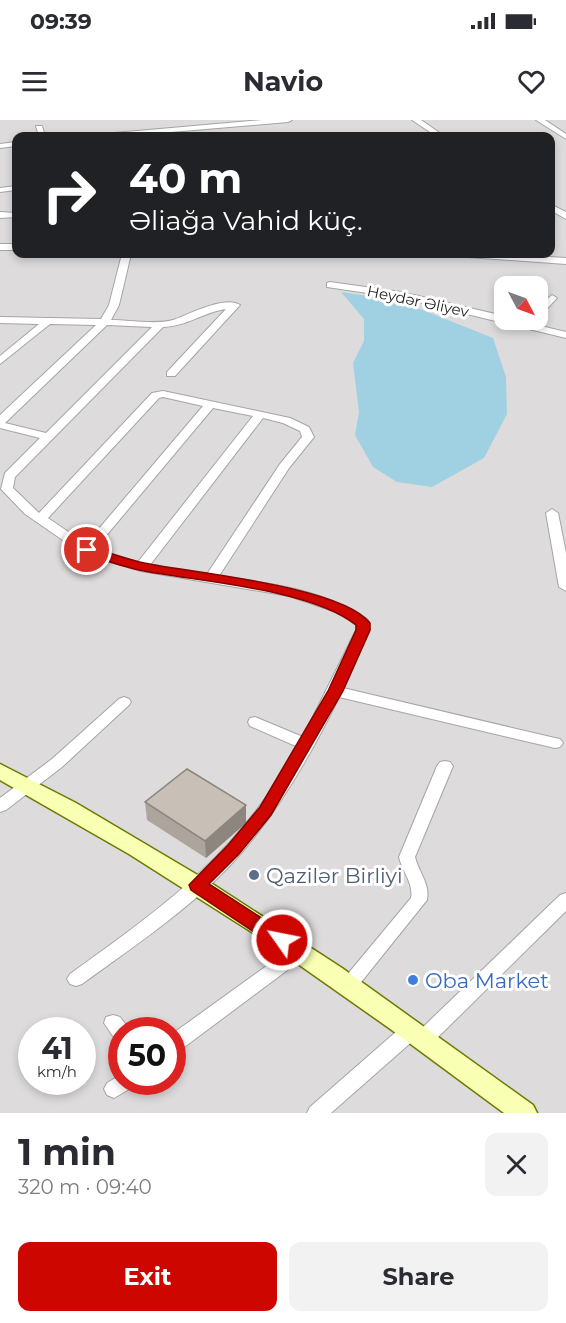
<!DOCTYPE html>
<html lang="en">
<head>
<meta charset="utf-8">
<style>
  body { margin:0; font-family:Montserrat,sans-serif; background:#f2f2f3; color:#2b2b33; height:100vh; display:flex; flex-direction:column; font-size:22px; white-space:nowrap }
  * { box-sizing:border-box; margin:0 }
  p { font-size:20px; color:#7c7c81 }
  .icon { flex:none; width:33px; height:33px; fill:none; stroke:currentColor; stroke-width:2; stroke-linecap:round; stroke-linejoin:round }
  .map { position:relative; height:993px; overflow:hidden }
  .sheet { display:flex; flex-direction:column; background:#fff; flex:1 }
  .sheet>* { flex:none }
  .hud { position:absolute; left:12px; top:12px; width:543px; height:126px; border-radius:12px; box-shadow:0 3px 9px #0003; background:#202124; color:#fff; overflow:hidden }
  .needle { width:39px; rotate:131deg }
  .buttons { position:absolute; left:494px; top:156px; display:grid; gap:12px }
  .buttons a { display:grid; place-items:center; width:54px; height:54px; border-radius:12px; background:#fff; box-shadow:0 3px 9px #0003; font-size:30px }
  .speed { position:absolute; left:18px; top:897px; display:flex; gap:12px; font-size:30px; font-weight:700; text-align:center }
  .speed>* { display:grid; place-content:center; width:78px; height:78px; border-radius:50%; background:#fff; box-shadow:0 3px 9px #0003; line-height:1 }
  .speed small { font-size:15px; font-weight:400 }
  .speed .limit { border:9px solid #d22; background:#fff; color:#111 }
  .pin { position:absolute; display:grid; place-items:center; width:51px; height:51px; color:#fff; margin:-26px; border:3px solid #fff; border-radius:50%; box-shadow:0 2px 6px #0007 }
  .me { position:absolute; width:66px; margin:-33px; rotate:303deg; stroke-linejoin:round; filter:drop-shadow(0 0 4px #0008) }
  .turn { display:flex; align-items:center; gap:21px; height:126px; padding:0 18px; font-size:27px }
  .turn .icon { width:78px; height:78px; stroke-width:2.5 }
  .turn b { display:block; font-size:42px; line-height:51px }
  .round { display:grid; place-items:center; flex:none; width:63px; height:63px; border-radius:12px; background:#f2f2f3 }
  .overview { display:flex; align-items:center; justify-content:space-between; height:102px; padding:0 18px }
  h1 { font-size:36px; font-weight:700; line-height:45px }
  .button { display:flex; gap:12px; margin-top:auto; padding:12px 18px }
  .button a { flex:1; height:69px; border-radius:12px; background:#cd0600; color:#fff; font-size:24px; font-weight:700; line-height:69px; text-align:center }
  .button a+a { background:#f2f2f3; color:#2b2b33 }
  .status { display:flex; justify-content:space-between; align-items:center; height:42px; padding:0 30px; background:#fff; direction:ltr }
  .status svg { height:16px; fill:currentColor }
  header { display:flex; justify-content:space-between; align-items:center; height:78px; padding:0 18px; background:#fff; font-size:27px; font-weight:700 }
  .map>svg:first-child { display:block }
</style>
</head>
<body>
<div class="status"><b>09:39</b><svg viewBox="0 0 49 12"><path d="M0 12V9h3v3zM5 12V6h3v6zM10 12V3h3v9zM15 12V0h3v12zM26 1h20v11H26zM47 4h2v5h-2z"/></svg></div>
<header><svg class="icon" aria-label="menu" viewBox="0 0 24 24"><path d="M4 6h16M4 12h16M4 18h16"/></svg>Navio<svg class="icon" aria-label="heart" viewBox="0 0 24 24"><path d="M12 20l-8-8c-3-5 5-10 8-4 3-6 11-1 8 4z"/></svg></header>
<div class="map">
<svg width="566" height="993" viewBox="0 0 566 993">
  <rect width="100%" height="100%" fill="#f0ece4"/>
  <path fill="#dddbdb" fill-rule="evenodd" d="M 0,0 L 566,0 L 566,993 L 0,993 ZM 16,16 L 550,16 L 550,134 L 16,134 ZM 504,166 L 537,166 L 537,200 L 504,200 ZM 32,910 L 82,910 L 82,962 L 32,962 ZM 122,910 L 172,910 L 172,962 L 122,962 Z"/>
  <path fill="#a0d1e2" d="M 341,172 L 400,181 L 493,218 L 506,257 L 507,294 L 484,338 L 432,367 L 397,362 L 373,347 L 355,315 L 359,292 L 353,243 L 364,221 L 364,199 Z"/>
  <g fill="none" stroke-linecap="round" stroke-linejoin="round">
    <defs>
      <path id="minor" d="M 262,0 L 292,0 L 288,2 L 124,16 L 99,16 L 103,14 Z
        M 412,0 L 421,0 L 444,16 L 436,16 Z
        M 536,0 L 545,0 L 566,14 L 566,19 Z
        M 36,6 L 42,6 L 45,16 L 39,16 Z
        M 16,22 L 16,26 L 0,28 L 0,24 Z
        M 16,66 L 16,70 L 0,72 L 0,68 Z
        M 550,84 L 566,92 L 566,99 L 550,90 Z
        M 0,92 L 16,93 L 16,97 L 0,98 Z
        M 0,124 L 16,124 L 16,130 L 0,130 Z
        M 122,134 L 131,134 L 119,185 L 111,200 C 128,200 157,205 173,200 C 188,195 225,175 240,185 L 175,256 L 167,256 L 167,252 L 226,189 C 204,192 185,207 163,207 L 15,357 L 13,368 L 39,393 L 152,273 L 163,271 L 290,298 L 309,307 L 314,317 L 289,348 L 219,456 C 268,463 327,470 368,500 L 370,510 L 343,568 L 555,618 L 560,619 L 563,623 L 560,627 L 555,628 L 339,577 C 313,631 282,685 243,731 C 198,784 138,823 82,864 L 76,866 L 70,864 L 67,859 L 70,854 C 166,785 239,733 298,627 L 250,606 L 248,602 L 250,598 L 255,597 L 303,617 L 356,510 L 356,505 L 342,494 L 289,476 L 141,451 L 83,434 L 25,394 L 1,369 L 5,353 L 40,318 L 0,308 L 0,295 L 96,205 L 50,204 L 0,244 L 0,236 L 39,204 L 0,203 L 0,197 L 101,199 L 109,185 ZM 107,205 L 152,207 L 46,313 L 5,303 ZM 163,277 L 203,286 L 86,424 L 48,398 L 159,278 ZM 213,288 L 253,296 L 138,442 L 95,429 ZM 263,298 L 283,303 L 300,311 L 302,317 L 280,344 L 207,454 L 150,445 Z
        M 463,134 L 499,134 L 566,138 L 566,144 L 468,137 Z
        M 330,162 L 401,172 L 504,196 L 504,200 L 516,200 L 566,212 L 566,218 L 401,178 L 327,167 L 327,163 Z
        M 552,175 L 557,178 L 540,196 L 537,197 L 537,188 Z
        M 552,389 L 558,393 L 566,433 L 566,471 L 559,467 L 546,393 Z
        M 124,577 L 129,579 L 131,582 L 129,585 L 62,647 L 6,690 L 0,692 L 0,678 L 52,639 L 119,579 Z
        M 445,641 L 450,642 L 453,646 L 415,737 C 419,753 430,763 427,780 L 354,871 L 348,874 L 342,871 L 339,866 L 342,861 L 411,778 C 414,764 402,751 399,737 L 437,646 L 440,642 Z
        M 566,773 L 566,791 L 431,924 L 424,926 L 417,924 L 415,919 L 331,993 L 307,993 L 310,987 L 405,904 L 412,902 L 419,904 L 421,909 L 560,775 Z
        M 299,825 L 305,827 L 308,832 L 305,837 L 179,931 L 172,933 L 172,914 L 293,827 Z
        M 113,895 L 120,897 L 130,910 L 122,910 L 122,921 L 115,919 L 104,903 L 106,897 Z
        M 122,954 L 122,962 L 133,962 L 131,968 L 114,978 L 107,975 L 104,969 L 107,963 Z"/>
      <path id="secondary" d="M 0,644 L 76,683 L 211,763 L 342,848 L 533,985 L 537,993 L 504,993 L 389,908 L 261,818 L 129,734 L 0,660 Z"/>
    </defs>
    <use href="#minor" stroke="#a5a5a5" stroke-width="2"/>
    <use href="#secondary" stroke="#6a7b00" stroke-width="3"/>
    <use href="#minor" fill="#fff" fill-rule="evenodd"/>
    <use href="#secondary" fill="#f9ffb3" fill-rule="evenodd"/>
  </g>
  <path fill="#aca49d" d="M 145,682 L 246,703 L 206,738 L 147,700 Z"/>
  <path fill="#8c867f" d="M 246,685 L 246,703 L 206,738 L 205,721 Z"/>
  <path fill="#c8bfb6" stroke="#8c867f" stroke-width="1.5" d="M 187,649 L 246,685 L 205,721 L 145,682 Z"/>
  <path fill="#cd0600" stroke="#850400" stroke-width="1.5" d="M 87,427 C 106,431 125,439 144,443 C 193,453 341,466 370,503 L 370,510 L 343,571 L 271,695 L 239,734 L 209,764 L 288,815 L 291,820 L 288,826 L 282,828 L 275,826 L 191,770 L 189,765 L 228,725 L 260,687 L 328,571 L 356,510 L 356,505 C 311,469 202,462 144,451 C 123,447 102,439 82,433 L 80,430 Z"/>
  <circle fill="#5c6f8a" stroke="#fff" stroke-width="2" cx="254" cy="755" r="6"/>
  <circle fill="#3f7fe0" stroke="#fff" stroke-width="2" cx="413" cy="860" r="6"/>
  <g text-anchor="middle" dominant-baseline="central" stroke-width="6" stroke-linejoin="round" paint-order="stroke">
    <g font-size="15" fill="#1e1e1e" stroke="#fff">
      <text transform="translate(418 181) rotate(12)">Heydər Əliyev</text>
    </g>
    <g font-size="21" fill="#4e5e75" stroke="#fff" text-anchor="start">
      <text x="266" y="755">Qazilər Birliyi</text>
    </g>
    <g font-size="21" fill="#366cbe" stroke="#fff" text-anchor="start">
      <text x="425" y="860">Oba Market</text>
    </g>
  </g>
</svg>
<div class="buttons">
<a><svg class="needle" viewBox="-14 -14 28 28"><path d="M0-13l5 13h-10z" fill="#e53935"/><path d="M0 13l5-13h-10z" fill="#7c7c81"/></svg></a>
</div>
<div class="speed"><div>41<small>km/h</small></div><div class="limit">50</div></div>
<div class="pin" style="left:87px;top:430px;background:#d93025"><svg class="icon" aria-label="arrive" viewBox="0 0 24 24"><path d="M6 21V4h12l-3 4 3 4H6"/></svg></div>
<svg class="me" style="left:282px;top:820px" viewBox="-20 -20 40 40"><circle r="17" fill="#cd0600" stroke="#fff" stroke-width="3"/><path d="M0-11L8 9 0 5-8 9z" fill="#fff"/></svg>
<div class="hud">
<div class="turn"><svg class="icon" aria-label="right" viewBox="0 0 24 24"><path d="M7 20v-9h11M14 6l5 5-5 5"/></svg><div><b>40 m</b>Əliağa Vahid küç.</div></div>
</div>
</div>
<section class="sheet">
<div class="overview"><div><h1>1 min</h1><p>320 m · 09:40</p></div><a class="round"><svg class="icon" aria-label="close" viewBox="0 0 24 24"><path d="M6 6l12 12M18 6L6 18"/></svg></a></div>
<div class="button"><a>Exit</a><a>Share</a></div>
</section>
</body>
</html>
